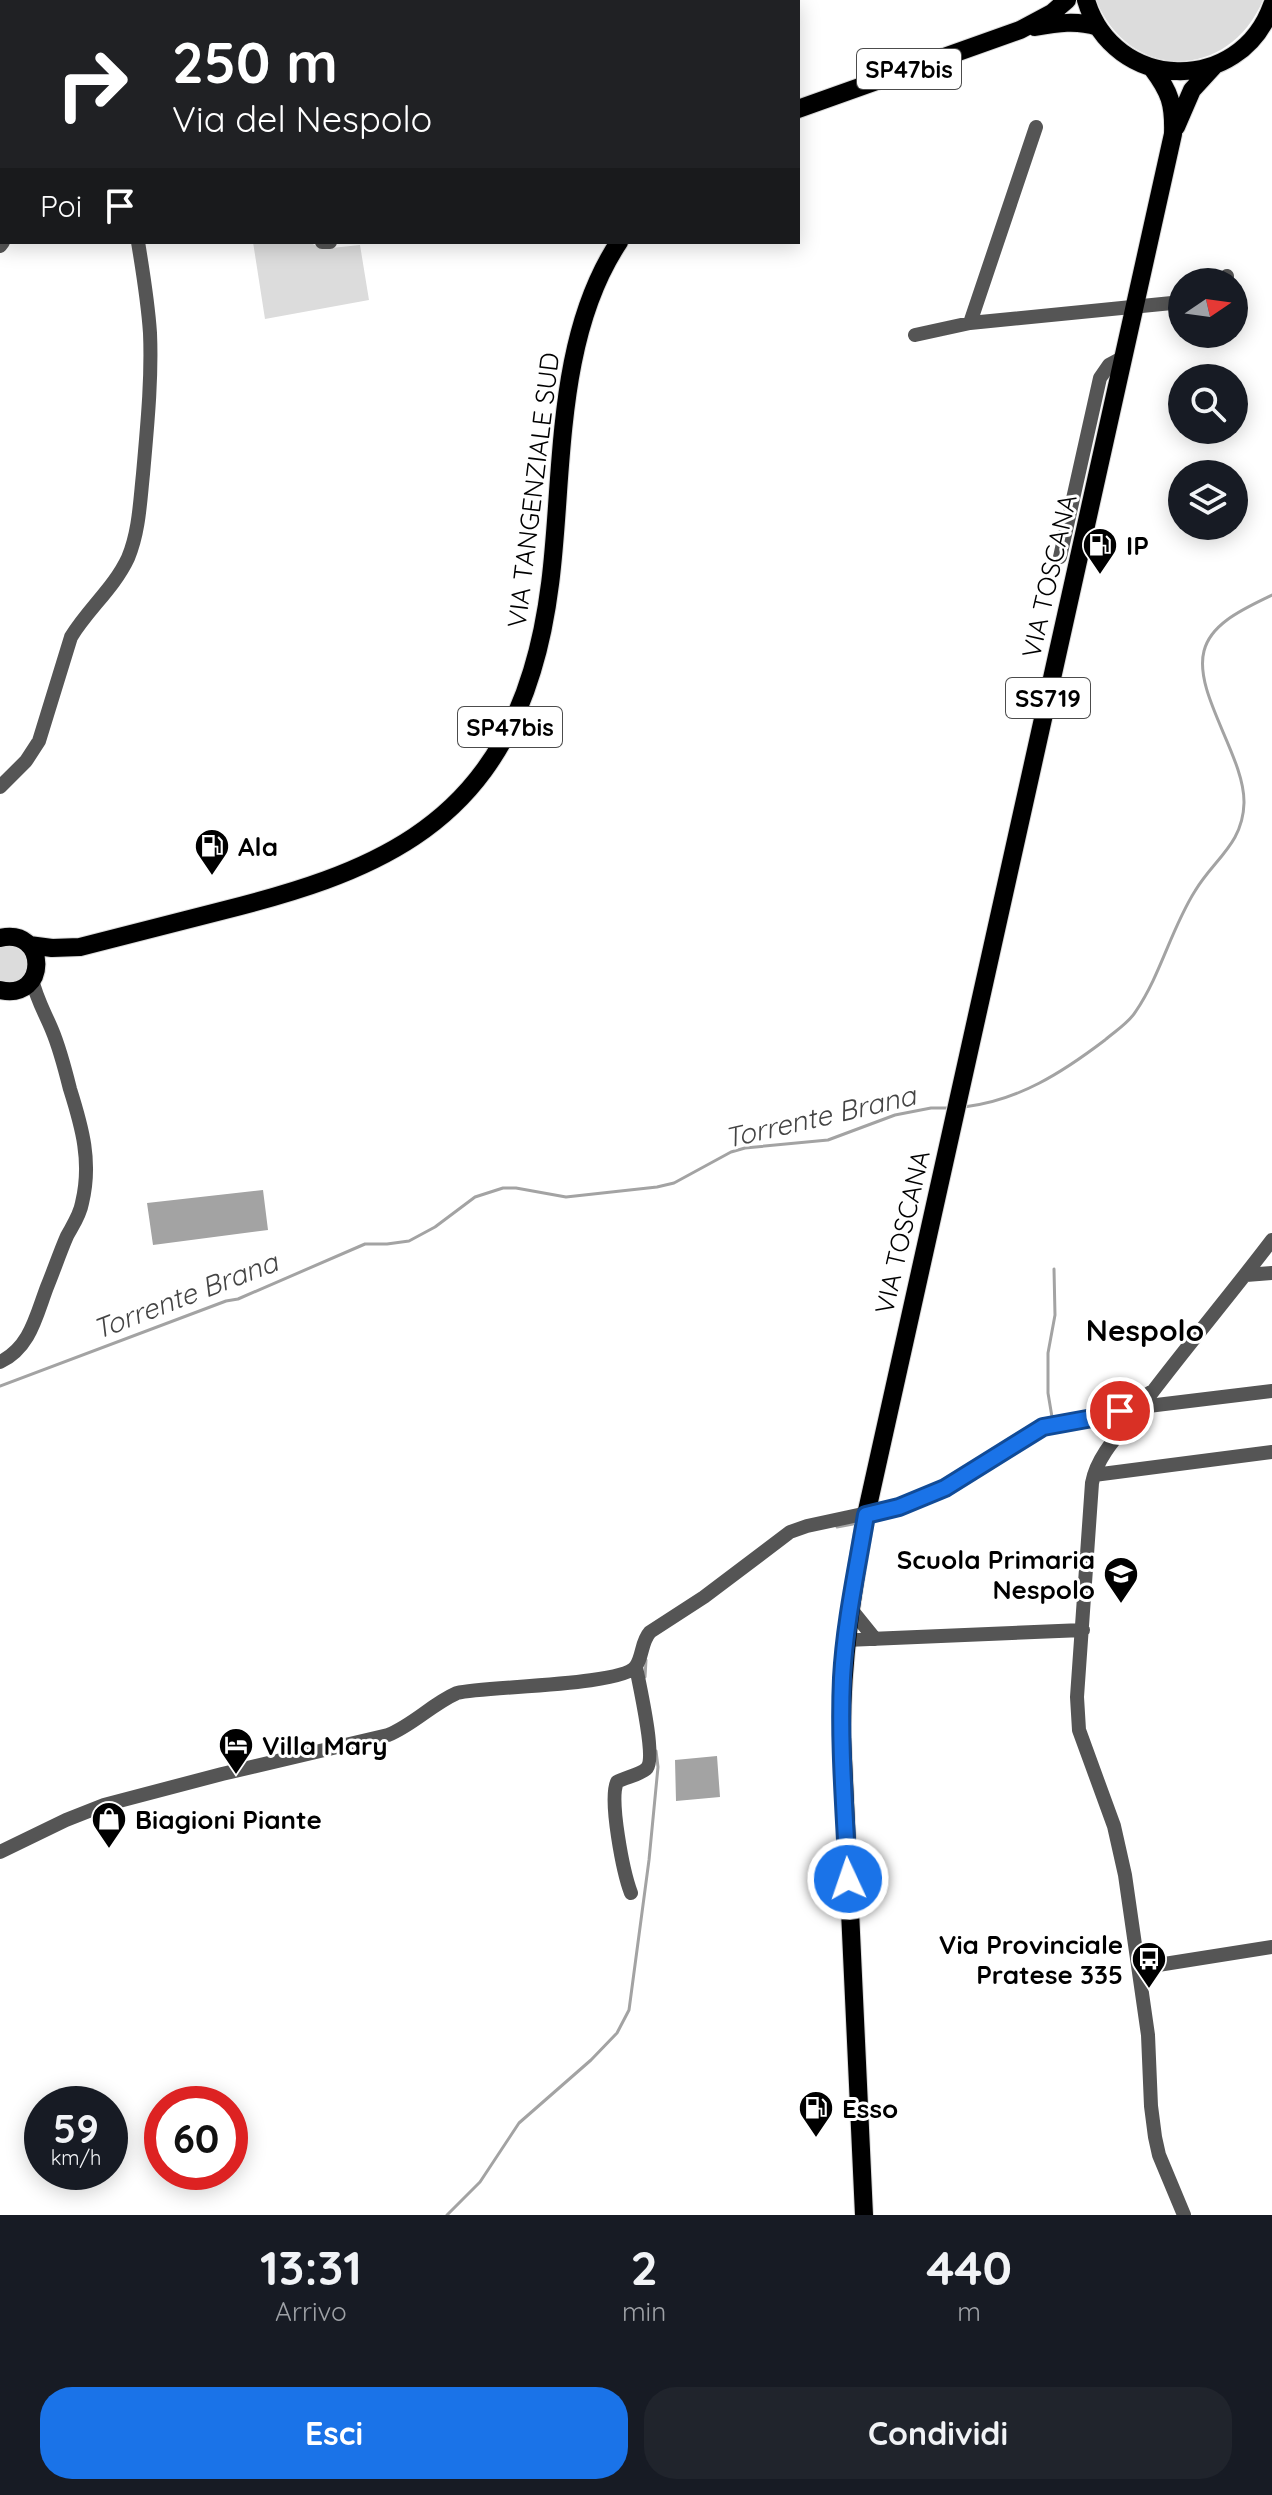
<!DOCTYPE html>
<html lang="it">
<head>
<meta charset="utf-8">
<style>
  body { margin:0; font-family:Quicksand,sans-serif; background:#20242c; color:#f1f3f6; height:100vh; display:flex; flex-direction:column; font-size:30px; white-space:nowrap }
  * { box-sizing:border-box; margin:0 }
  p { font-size:26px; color:#9ea1a6 }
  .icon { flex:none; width:44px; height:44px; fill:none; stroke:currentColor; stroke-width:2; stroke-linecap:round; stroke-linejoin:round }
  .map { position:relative; height:2215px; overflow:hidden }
  .side { display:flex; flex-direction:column; background:#171b24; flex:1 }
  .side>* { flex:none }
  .hud { position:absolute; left:0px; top:0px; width:800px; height:244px; box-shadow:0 4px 20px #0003; background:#202124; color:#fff; overflow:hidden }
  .needle { width:52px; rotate:77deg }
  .buttons { position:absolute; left:1168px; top:268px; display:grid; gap:16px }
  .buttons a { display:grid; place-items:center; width:80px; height:80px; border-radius:50%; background:#171b24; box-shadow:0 4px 20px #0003; font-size:40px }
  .speed { position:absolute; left:24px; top:2086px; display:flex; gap:16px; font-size:40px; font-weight:700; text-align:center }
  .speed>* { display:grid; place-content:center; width:104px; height:104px; border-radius:50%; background:#171b24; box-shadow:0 4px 20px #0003; line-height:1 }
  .speed small { font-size:20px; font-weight:400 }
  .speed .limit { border:12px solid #d22; background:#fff; color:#111 }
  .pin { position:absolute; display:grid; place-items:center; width:68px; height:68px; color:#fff; margin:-34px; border:4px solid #fff; border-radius:50%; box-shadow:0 2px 8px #0007 }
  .me { position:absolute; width:88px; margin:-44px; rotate:357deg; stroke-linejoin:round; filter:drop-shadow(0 0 6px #0008) }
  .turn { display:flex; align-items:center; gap:28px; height:168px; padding:0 40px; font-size:36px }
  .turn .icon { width:104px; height:104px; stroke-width:2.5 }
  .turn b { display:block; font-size:56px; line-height:68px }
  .then { display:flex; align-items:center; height:76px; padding:0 40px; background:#0003; gap:16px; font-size:30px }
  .eta { display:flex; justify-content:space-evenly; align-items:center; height:136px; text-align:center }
  .eta b { font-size:48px; font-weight:700; line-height:56px }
  .button { display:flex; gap:16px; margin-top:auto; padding:16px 40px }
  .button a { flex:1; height:92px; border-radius:32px; background:#1a73e8; color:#fff; font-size:32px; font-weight:700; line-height:92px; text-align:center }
  .button a+a { background:#20242c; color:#f1f3f6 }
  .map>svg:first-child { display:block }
</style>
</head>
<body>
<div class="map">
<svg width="1272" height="2215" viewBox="0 0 1272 2215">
  <rect width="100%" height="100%" fill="#fff"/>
  <path fill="#dcdcdc" d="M 1096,0 L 1263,0 C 1229,81 1129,82 1096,0 Z
    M 253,242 L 309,242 L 322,249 L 360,245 L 369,300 L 265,319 Z
    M 11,945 C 26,951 27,957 28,972 L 17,983 L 0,982 L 0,947 Z"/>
  <path fill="#a3a3a3" d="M 263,1190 L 268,1230 L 153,1245 L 147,1203 Z
    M 717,1756 L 720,1797 L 676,1801 L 675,1760 Z"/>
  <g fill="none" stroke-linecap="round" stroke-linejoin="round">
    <path stroke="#a3a3a3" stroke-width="3" d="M 964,1107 C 1018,1101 1063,1072 1105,1040 C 1115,1031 1129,1023 1136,1011 C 1161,974 1171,929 1195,891 C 1214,859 1243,844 1244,803 C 1245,757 1193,693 1204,651 C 1211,622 1248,607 1272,595
      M 0,1386 L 226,1301 L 238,1299 L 365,1244 L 387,1244 L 409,1241 L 435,1227 L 475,1197 L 503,1188 L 516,1188 L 566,1197 L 657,1187 L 674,1183 L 731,1152 L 745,1148 L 828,1140 L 895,1115 L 931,1108 L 949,1108
      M 1052,1417 L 1048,1393 L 1048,1353 L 1055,1315 L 1054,1269
      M 874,1520 L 896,1514
      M 837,1527 L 853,1524
      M 645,1677 L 646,1660
      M 447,2215 L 480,2182 L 519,2123 L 591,2060 L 617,2033 L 629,2010 L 649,1860 L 658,1767 L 656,1751"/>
    <defs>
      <path id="major" d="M 1086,0 C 1113,92 1240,96 1272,5
        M 1035,27 C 1057,23 1077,20 1098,27
        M 798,109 L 1020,30 L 1052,13 L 1067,0
        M 1176,127 L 1192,90 L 1214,66
        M 0,938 C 48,927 49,1001 0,990
        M 29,945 L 52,948 L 80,947 C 127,935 174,923 221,911 C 369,874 484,830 532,671 C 550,613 554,552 558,492 C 564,408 571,314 619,242
        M 864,2215 L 842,1737 C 841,1662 853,1589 866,1515 L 1173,134 C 1174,104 1170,92 1152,68"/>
    </defs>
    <use href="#major" stroke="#dbdbdb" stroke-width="20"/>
    <path stroke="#555" stroke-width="14" d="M 681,0 L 681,2
      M 184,2 L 185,0
      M 280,2 L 282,0
      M 0,66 L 2,66
      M 322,242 L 330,242
      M 0,246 L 3,242
      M 1226,282 L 1227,276
      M 970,323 L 1036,127
      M 915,335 L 970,323 L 1182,302
      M 1060,557 L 1100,378 L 1109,365 L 1124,357
      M 0,787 L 26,761 L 39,741 L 71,637 C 88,609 114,588 128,558 C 139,532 140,502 143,474 C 147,428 152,380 150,333 C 148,303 143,272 138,242
      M 1246,1275 L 1272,1273
      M 0,1362 C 30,1348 36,1316 47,1287 C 54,1270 60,1252 67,1236 C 73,1225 80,1215 82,1203 C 92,1162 82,1127 70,1089 C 65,1069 60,1049 52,1030 C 45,1013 36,998 32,979
      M 1140,1407 L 1272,1391
      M 1094,1475 L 1272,1452
      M 850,1608 L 875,1639
      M 846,1640 L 1083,1630
      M 0,1852 L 66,1820 L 104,1805 L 222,1774 L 388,1735 C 413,1725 432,1704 457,1693 C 486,1686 623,1686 636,1666 C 643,1656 641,1642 650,1632 L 704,1597 L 790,1532 L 807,1526 L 909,1504 L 962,1479 L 1043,1427 L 1113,1414 L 1151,1392
      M 631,1893 C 623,1872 609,1800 617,1782 C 625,1777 641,1775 647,1768 C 656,1757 639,1683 636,1667
      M 1139,1968 L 1272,1947
      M 1184,2215 L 1159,2155 L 1155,2137 L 1151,2106 L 1148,2035 L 1125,1875 L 1114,1826 L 1079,1730 L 1077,1697 L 1092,1483 C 1097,1455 1121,1432 1138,1411 C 1181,1353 1228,1298 1272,1240"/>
    <use href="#major" stroke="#000" stroke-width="18"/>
  </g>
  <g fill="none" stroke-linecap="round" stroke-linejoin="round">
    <defs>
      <path id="route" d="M 848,1879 C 845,1812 839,1745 842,1678 C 845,1623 857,1569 866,1515 L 899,1507 L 945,1488 L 1043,1427 L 1109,1415 L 1120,1411"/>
    </defs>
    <use href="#route" stroke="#114b97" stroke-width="20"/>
    <use href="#route" stroke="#1a73e8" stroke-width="14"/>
  </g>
  <defs>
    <symbol id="fuel-pin" viewBox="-11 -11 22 30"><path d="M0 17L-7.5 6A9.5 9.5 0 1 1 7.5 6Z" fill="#000" stroke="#fff"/><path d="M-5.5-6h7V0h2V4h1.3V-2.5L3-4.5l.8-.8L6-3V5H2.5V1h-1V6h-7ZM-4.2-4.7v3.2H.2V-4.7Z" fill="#fff"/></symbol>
    <symbol id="school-pin" viewBox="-11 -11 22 30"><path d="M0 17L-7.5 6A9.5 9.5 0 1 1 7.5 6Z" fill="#000" stroke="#fff"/><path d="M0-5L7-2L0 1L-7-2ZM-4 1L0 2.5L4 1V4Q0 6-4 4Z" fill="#fff"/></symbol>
    <symbol id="hotel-pin" viewBox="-11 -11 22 30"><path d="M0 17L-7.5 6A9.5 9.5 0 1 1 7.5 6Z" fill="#000" stroke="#fff"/><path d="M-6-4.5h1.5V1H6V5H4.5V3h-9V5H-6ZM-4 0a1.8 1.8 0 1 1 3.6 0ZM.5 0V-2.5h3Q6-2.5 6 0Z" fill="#fff"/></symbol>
    <symbol id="shop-pin" viewBox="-11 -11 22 30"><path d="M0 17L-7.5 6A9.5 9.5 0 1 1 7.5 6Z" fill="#000" stroke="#fff"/><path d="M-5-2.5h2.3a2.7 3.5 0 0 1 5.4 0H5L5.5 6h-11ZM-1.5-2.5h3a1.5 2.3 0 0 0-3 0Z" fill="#fff"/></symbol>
    <symbol id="bus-pin" viewBox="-11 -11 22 30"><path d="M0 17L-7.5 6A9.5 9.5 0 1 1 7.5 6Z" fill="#000" stroke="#fff"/><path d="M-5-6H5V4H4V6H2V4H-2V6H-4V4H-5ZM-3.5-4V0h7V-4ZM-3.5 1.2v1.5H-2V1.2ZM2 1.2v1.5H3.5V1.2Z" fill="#fff"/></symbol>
  </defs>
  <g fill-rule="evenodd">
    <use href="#fuel-pin" x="1080" y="525" width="40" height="54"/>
    <use href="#fuel-pin" x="192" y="826" width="40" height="54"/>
    <use href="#school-pin" x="1101" y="1554" width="40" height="54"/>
    <use href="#hotel-pin" x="216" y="1725" width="40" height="54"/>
    <use href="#shop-pin" x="89" y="1799" width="40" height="54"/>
    <use href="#bus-pin" x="1129" y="1939" width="40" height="54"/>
    <use href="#fuel-pin" x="796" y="2088" width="40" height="54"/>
  </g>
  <g text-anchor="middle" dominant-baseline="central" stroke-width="6" stroke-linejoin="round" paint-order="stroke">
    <g fill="#fff" stroke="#4c4c4c" stroke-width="2">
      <rect x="857" y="49" width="104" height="40" rx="6"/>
      <rect x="1006" y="678" width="84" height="40" rx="6"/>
      <rect x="458" y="707" width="104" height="40" rx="6"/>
    </g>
    <g font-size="24" font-weight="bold" fill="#000">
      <text x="909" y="69">SP47bis</text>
      <text x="1048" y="698">SS719</text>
      <text x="510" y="727">SP47bis</text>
    </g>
    <g font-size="26" fill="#000" stroke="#fff">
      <text transform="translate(533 490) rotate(-83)">VIA TANGENZIALE SUD</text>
      <text transform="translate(1049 576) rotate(-77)">VIA TOSCANA</text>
      <text transform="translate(902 1232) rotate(-77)">VIA TOSCANA</text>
    </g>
    <g font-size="26" font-weight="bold" fill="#000" stroke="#fff" text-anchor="start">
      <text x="1126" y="545">IP</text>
      <text x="238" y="846">Ala</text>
      <text x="1095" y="1559" text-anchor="end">Scuola Primaria<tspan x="1095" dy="30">Nespolo</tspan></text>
      <text x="262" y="1745">Villa Mary</text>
      <text x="135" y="1819">Biagioni Piante</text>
      <text x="1123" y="1944" text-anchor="end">Via Provinciale<tspan x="1123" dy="30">Pratese 335</tspan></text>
      <text x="842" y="2108">Esso</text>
    </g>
    <g font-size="28" font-style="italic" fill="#444" stroke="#fff">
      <text transform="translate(820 1116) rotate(-13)">Torrente Brana</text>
      <text transform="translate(185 1295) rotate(-21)">Torrente Brana</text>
    </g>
    <g font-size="30" font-weight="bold" fill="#000" stroke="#fff">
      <text x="1145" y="1330">Nespolo</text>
    </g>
  </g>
</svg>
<div class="buttons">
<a><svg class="needle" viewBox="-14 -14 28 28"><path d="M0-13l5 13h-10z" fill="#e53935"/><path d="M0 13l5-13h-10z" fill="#9ea1a6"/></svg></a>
<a><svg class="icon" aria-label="search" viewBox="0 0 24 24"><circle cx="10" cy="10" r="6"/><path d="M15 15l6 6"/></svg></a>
<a><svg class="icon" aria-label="layers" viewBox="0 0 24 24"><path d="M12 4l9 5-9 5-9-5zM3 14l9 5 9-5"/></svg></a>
</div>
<div class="speed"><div>59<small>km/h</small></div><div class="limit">60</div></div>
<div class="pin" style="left:1120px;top:1411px;background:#d93025"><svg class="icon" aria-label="arrive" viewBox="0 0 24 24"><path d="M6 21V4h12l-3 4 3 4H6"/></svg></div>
<svg class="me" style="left:848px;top:1879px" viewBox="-20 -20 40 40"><circle r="17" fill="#1a73e8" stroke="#fff" stroke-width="3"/><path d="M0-11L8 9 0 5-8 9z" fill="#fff"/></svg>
<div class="hud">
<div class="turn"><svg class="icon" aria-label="right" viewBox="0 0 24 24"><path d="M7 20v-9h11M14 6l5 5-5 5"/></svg><div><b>250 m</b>Via del Nespolo</div></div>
<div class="then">Poi<svg class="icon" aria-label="arrive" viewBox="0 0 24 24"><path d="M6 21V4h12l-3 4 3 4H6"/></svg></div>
</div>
</div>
<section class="side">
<div class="eta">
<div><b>13:31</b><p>Arrivo</p></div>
<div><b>2</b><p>min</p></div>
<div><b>440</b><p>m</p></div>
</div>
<div class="button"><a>Esci</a><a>Condividi</a></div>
</section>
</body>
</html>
